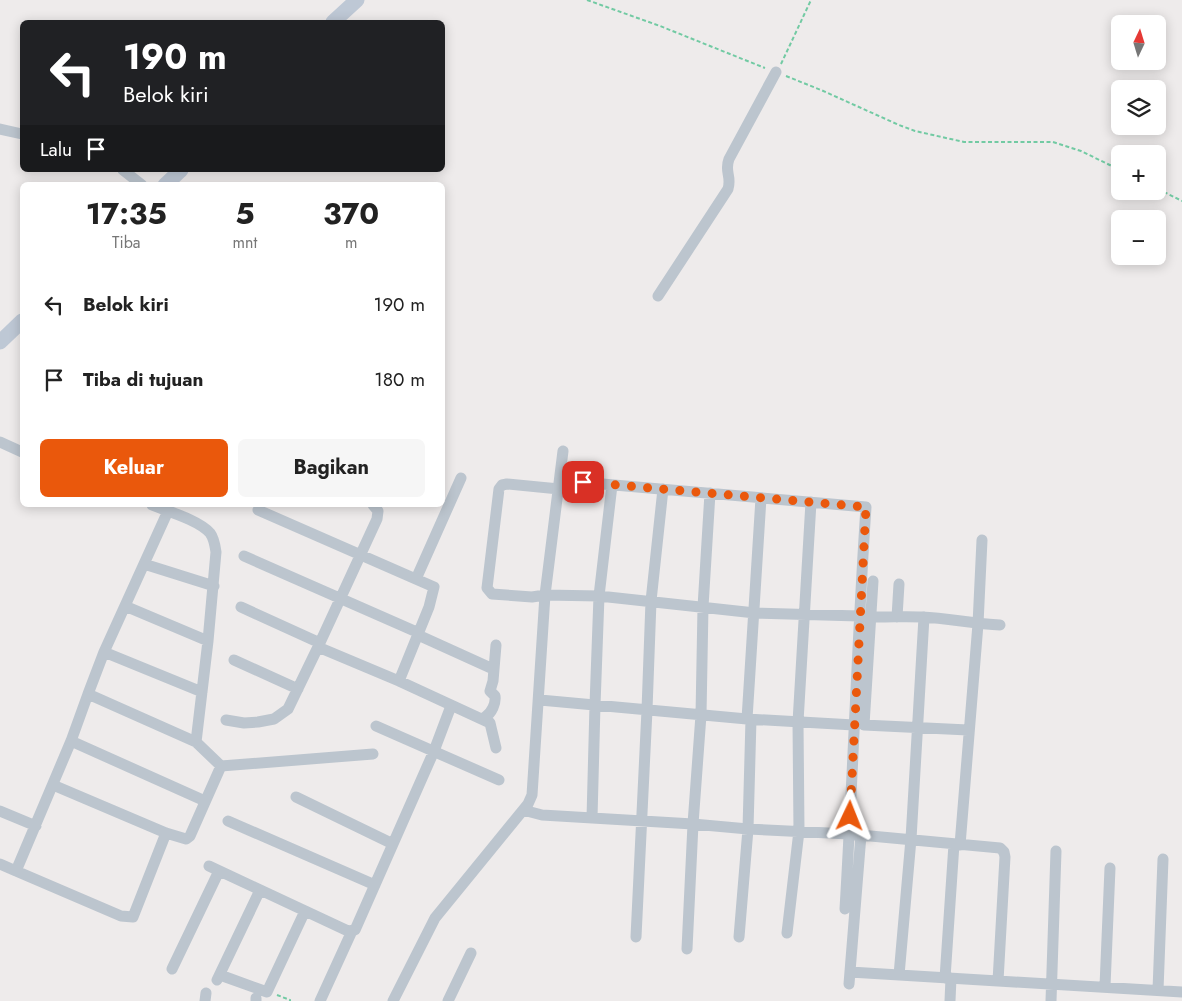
<!DOCTYPE html>
<html lang="id">
<head>
<meta charset="utf-8">
<style>
  body { margin:0; font-family:Jost,sans-serif; background:#f6f6f6; color:#222; height:100vh; display:flex; flex-direction:column; font-size:19px; white-space:nowrap }
  * { box-sizing:border-box; margin:0 }
  p { font-size:16px; color:#767676 }
  .icon { flex:none; width:28px; height:28px; fill:none; stroke:currentColor; stroke-width:2; stroke-linecap:round; stroke-linejoin:round }
  .map { position:relative; flex:1; overflow:hidden }
  .side { position:absolute; left:20px; top:182px; width:425px; height:325px; display:flex; flex-direction:column; background:#fff; border-radius:8px; box-shadow:0 2px 12px #0003 }
  .side>* { flex:none }
  .hud { position:absolute; left:20px; top:20px; width:425px; height:152px; border-radius:8px; box-shadow:0 2px 12px #0003; background:#202124; color:#fff; overflow:hidden }
  .needle { width:32px; rotate:4deg }
  .controls { position:absolute; left:1111px; top:15px; display:grid; gap:10px }
  .controls a { display:grid; place-items:center; width:55px; height:55px; border-radius:8px; background:#fff; box-shadow:0 2px 12px #0003; font-size:25px }
  .pin { position:absolute; display:grid; place-items:center; width:42px; height:42px; color:#fff; margin:-21px; border-radius:10px; box-shadow:0 2px 8px #0006 }
  .me { position:absolute; width:55px; margin:-28px; rotate:2deg; stroke-linejoin:round; filter:drop-shadow(0 0 4px #0008) }
  .turn { display:flex; align-items:center; gap:18px; height:105px; padding:0 20px; font-size:22px }
  .turn .icon { width:65px; height:65px; stroke-width:2.5 }
  .turn b { display:block; font-size:35px; line-height:42px }
  .then { display:flex; align-items:center; height:48px; padding:0 20px; background:#0003; gap:10px; font-size:19px }
  .eta { display:flex; justify-content:space-evenly; align-items:center; height:85px; text-align:center }
  .eta b { font-size:30px; font-weight:700; line-height:35px }
  .cta { display:flex; gap:10px; margin-top:auto; padding:10px 20px }
  .cta a { flex:1; height:58px; border-radius:8px; background:#ea580c; color:#fff; font-size:20px; font-weight:700; line-height:58px; text-align:center }
  .cta a+a { background:#f6f6f6; color:#222 }
  ul { padding:0; list-style:none }
  li { display:flex; align-items:center; gap:15px; height:75px; padding:0 20px }
  li div { flex:1 }
  li b { display:block; font-size:19px }
  li em { font-style:normal }
  .map>svg:first-child { display:block }
</style>
</head>
<body>
<div class="map">
<svg width="1182" height="1001" viewBox="0 0 1182 1001">
  <rect width="100%" height="100%" fill="#eeebeb"/>
  <g fill="none" stroke-linecap="round" stroke-linejoin="round">
    <path stroke="#72caa3" stroke-width="2" stroke-dasharray="4 2.5" stroke-linecap="butt" d="M 587,0 L 660,26 L 765,68
      M 781,64 L 811,0
      M 786,76 L 821,90 L 899,125 L 915,131 L 964,142 L 1053,142 L 1081,151 L 1120,170
      M 1158,189 L 1182,201
      M 277,995 L 290,1000 L 290,1001"/>
    <path stroke="#bcc5ce" stroke-width="11" d="M 0,129 L 22,134
      M 123,170 L 142,185
      M 658,296 L 728,189 C 732,176 724,172 729,159 L 776,72
      M 0,442 L 22,452
      M 152,505 C 167,511 199,520 210,533 C 214,538 215,545 216,552 L 208,641 L 196,742
      M 373,505 L 378,511 L 377,519 L 318,647 L 399,681 L 490,723
      M 258,510 L 434,587 L 429,607 L 399,681
      M 168,511 L 104,652 L 88,694 L 196,742 L 221,766 L 373,754
      M 244,556 L 419,633
      M 144,564 L 214,586
      M 416,579 L 461,478
      M 873,581 L 864,725 L 968,730
      M 125,606 L 208,641
      M 241,607 L 320,643
      M 897,617 L 899,584
      M 418,635 L 493,669
      M 104,652 L 202,692
      M 234,660 L 298,689
      M 540,700 L 747,719 L 854,725
      M 747,719 L 761,498
      M 226,720 L 244,723 L 258,722 L 274,719 L 288,709 L 318,647
      M 376,726 L 499,780
      M 71,741 L 205,801
      M 496,748 L 490,723 L 485,717 C 492,713 496,703 495,696 L 490,691 L 493,681 L 496,645
      M 53,785 L 166,833 L 186,839 L 190,836 L 221,766
      M 296,797 L 393,844
      M 523,810 L 542,815 L 693,824 L 748,829 L 849,834 L 1000,848 L 1004,852 L 1005,857 L 998,981 L 1182,992
      M 0,811 L 36,826
      M 592,818 L 595,705 L 599,596 L 612,485
      M 228,821 L 375,885
      M 960,845 L 978,624 L 982,540
      M 0,864 L 16,871 L 71,741 L 88,694
      M 209,866 L 348,931 L 355,930 L 434,751 L 451,706
      M 16,871 L 121,916 L 133,917 L 166,833
      M 845,909 C 853,775 857,641 866,507 L 568,481 L 559,489 L 507,484 L 502,485 L 499,489 L 487,588 L 492,594 L 532,597 L 545,595 L 599,596 L 755,613 L 859,616 C 880,618 901,616 922,617 C 948,618 974,624 1000,625
      M 787,933 L 799,831 L 798,722 L 811,502
      M 636,937 L 647,710 L 651,601 L 663,489
      M 739,937 L 748,829 L 751,719
      M 687,949 L 693,824 L 701,715 L 703,607 L 710,493
      M 172,969 L 219,871
      M 850,972 L 998,981
      M 220,975 L 267,992 L 305,911
      M 899,975 L 911,839 L 924,617
      M 945,978 L 954,844
      M 217,980 L 260,890
      M 849,984 L 861,835
      M 1105,986 L 1110,868
      M 1158,990 L 1163,859
      M 205,1001 L 206,993
      M 256,1001 L 256,998
      M 320,1001 L 352,931
      M 393,1001 L 435,918 L 528,804 L 532,795 L 545,595 L 563,451
      M 448,1001 L 471,953
      M 950,1001 L 951,978
      M 1051,1001 L 1056,851"/>
    <path stroke="#bec8d5" stroke-width="15" d="M 333,22 L 357,0
      M 165,185 L 181,170
      M 0,342 L 22,321"/>
  </g>
  <g fill="none" stroke-linecap="round" stroke-linejoin="round">
    <path stroke="#ea580c" stroke-width="9" stroke-dasharray="0 16.2" d="M 583,482 L 866,507 L 850,816"/>
  </g>
</svg>
<div class="controls">
<a><svg class="needle" viewBox="-14 -14 28 28"><path d="M0-13l5 13h-10z" fill="#e53935"/><path d="M0 13l5-13h-10z" fill="#767676"/></svg></a>
<a><svg class="icon" aria-label="layers" viewBox="0 0 24 24"><path d="M12 4l9 5-9 5-9-5zM3 14l9 5 9-5"/></svg></a>
<a>+</a>
<a>−</a>
</div>
<div class="pin" style="left:583px;top:482px;background:#d93025"><svg class="icon" aria-label="arrive" viewBox="0 0 24 24"><path d="M6 21V4h12l-3 4 3 4H6"/></svg></div>
<svg class="me" style="left:850px;top:816px" viewBox="-20 -20 40 40"><path d="M0-17L14 15 0 8-14 15z" fill="#ea580c" stroke="#fff" stroke-width="4"/></svg>
<div class="hud">
<div class="turn"><svg class="icon" aria-label="left" viewBox="0 0 24 24"><path d="M17 20v-9H6M10 6l-5 5 5 5"/></svg><div><b>190 m</b>Belok kiri</div></div>
<div class="then">Lalu<svg class="icon" aria-label="arrive" viewBox="0 0 24 24"><path d="M6 21V4h12l-3 4 3 4H6"/></svg></div>
</div>
<section class="side">
<div class="eta">
<div><b>17:35</b><p>Tiba</p></div>
<div><b>5</b><p>mnt</p></div>
<div><b>370</b><p>m</p></div>
</div>
<ul>
<li><svg class="icon" aria-label="left" viewBox="0 0 24 24"><path d="M17 20v-9H6M10 6l-5 5 5 5"/></svg><div><b>Belok kiri</b></div><em>190 m</em></li>
<li><svg class="icon" aria-label="arrive" viewBox="0 0 24 24"><path d="M6 21V4h12l-3 4 3 4H6"/></svg><div><b>Tiba di tujuan</b></div><em>180 m</em></li>
</ul>
<div class="cta"><a>Keluar</a><a>Bagikan</a></div>
</section>
</div>
</body>
</html>
